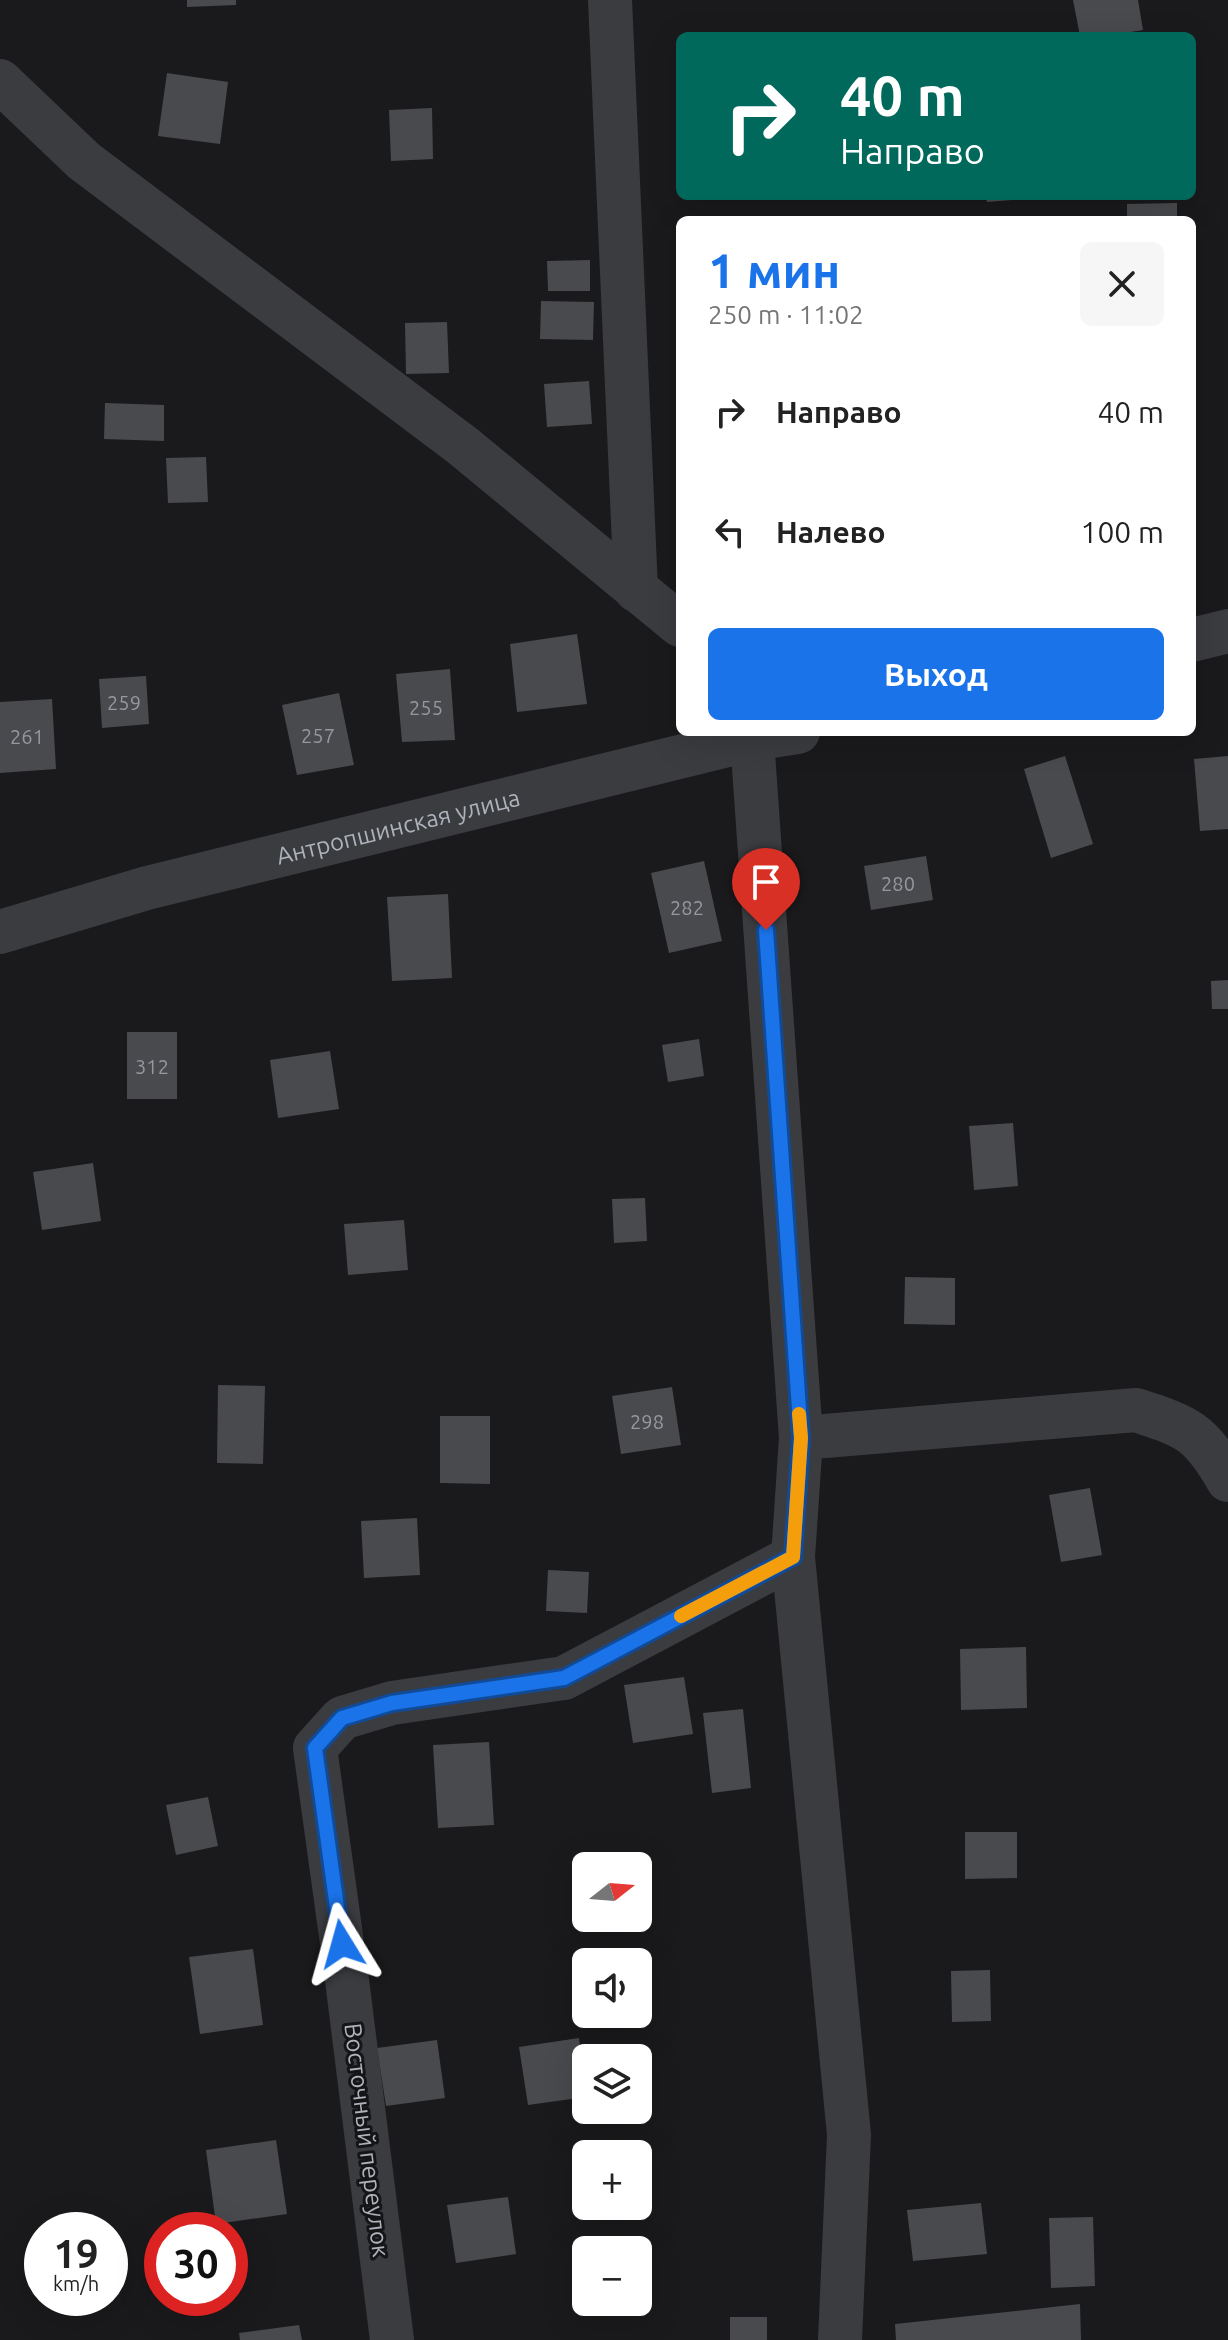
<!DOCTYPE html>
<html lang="ru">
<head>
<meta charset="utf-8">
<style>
  body { margin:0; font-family:Ubuntu,sans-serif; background:#f6f6f6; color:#222; height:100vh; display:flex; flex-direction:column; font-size:30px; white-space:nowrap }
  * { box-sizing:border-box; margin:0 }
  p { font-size:26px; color:#767676 }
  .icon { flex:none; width:44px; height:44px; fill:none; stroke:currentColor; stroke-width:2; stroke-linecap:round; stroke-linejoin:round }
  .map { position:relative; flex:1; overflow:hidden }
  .side { position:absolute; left:676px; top:216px; width:520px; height:520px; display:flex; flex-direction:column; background:#fff; border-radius:12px; box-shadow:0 8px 32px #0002 }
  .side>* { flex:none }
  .top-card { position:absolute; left:676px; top:32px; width:520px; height:168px; border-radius:12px; box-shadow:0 8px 32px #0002; background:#00695c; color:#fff; overflow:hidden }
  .needle { width:52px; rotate:73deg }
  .fabs { position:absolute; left:572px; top:1852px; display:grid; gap:16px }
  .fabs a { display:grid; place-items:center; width:80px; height:80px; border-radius:12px; background:#fff; box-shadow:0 8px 32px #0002; font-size:40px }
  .speed { position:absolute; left:24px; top:2212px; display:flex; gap:16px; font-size:40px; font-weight:700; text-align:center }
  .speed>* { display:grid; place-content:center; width:104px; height:104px; border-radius:50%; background:#fff; box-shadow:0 8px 32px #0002; line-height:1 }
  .speed small { font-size:20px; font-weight:400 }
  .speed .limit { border:12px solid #d22; background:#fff; color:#111 }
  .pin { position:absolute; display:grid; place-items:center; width:68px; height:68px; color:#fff; margin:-82px -34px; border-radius:50% 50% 50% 0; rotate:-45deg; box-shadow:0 0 8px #0007 }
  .pin .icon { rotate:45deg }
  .me { position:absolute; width:88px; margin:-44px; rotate:352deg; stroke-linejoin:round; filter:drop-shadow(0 0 6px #0008) }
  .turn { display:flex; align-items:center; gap:28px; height:168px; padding:0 32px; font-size:36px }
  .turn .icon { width:104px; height:104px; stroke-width:2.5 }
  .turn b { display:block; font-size:56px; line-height:68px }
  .round { display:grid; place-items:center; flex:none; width:84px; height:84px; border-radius:12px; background:#f6f6f6 }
  .headline { display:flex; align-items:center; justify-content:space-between; height:136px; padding:0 32px }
  h1 { font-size:48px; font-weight:600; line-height:60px; color:#1a73e8 }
  .primary-button { display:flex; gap:16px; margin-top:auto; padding:16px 32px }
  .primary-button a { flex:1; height:92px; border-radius:12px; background:#1a73e8; color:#fff; font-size:32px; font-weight:600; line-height:92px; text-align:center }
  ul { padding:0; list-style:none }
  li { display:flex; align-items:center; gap:24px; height:120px; padding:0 32px }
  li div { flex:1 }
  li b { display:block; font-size:30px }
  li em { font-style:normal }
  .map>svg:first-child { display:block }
</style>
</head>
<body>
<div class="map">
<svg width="1228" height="2340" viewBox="0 0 1228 2340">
  <rect width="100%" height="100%" fill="#1a1a1c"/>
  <path fill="#494a4e" d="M 187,0 L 236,0 L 236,5 L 187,7 Z
    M 1073,0 L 1138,0 L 1143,30 L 1106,36 L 1080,36 Z
    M 167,73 L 228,82 L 220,144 L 158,136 Z
    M 432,108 L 433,159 L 391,161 L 389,110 Z
    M 986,196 L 1035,196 L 1035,198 L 987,202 Z
    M 1177,203 L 1177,220 L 1127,220 L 1127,204 Z
    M 590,260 L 590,291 L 548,291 L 547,261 Z
    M 541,301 L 594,302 L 593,340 L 540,339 Z
    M 447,322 L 449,373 L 406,374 L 405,323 Z
    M 589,381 L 592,424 L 547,427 L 544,384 Z
    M 105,403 L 164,405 L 164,441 L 104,439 Z
    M 206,457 L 208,502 L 168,503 L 166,458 Z
    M 577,634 L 587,704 L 517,712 L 510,644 Z
    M 450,669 L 455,740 L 402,742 L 396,674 Z
    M 146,676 L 149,724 L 102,728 L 99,679 Z
    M 339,693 L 354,765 L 297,775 L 282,705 Z
    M 52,699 L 56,769 L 0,773 L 0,702 Z
    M 1065,756 L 1093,844 L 1051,858 L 1024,769 Z
    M 1228,756 L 1228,829 L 1200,831 L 1194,759 Z
    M 926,856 L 933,900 L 871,910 L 864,866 Z
    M 704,861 L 722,941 L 669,953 L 651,873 Z
    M 448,894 L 452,978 L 392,981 L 387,897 Z
    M 1228,980 L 1228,1009 L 1212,1009 L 1211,981 Z
    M 127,1032 L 177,1032 L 177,1099 L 127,1099 Z
    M 699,1039 L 704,1076 L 668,1082 L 662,1045 Z
    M 330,1051 L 339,1109 L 278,1118 L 270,1060 Z
    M 1013,1123 L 1018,1186 L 974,1190 L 969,1126 Z
    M 93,1163 L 101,1221 L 42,1230 L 33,1172 Z
    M 645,1198 L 647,1241 L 614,1243 L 612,1199 Z
    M 404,1220 L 408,1270 L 348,1275 L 344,1224 Z
    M 905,1277 L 955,1278 L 955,1325 L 904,1324 Z
    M 218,1385 L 265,1386 L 263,1464 L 217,1463 Z
    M 672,1387 L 681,1445 L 621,1454 L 612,1396 Z
    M 440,1416 L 490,1416 L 490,1484 L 440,1483 Z
    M 1090,1488 L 1102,1555 L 1061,1562 L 1049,1495 Z
    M 417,1518 L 420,1575 L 364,1578 L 361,1521 Z
    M 548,1570 L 589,1572 L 587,1613 L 546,1611 Z
    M 1026,1647 L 1027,1708 L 961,1710 L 960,1649 Z
    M 684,1677 L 693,1734 L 633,1743 L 624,1685 Z
    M 743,1709 L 751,1788 L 712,1793 L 703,1713 Z
    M 489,1742 L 494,1825 L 438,1828 L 433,1745 Z
    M 208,1797 L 218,1846 L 176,1855 L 166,1805 Z
    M 965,1832 L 1017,1832 L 1017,1878 L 965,1879 Z
    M 253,1949 L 263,2025 L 200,2034 L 189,1957 Z
    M 990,1970 L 991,2021 L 952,2022 L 951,1971 Z
    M 579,2038 L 586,2097 L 528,2105 L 519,2047 Z
    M 437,2040 L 445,2098 L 386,2106 L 377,2048 Z
    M 276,2140 L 287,2214 L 216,2224 L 206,2150 Z
    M 508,2197 L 516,2254 L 456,2263 L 447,2205 Z
    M 981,2203 L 987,2254 L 913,2261 L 907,2210 Z
    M 1093,2217 L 1095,2286 L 1051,2288 L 1049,2218 Z
    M 1080,2304 L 1081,2340 L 896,2340 L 895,2324 Z
    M 730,2317 L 767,2317 L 767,2340 L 730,2340 Z
    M 299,2325 L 302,2340 L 240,2340 L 239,2333 Z"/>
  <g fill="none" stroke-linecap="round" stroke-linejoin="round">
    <g stroke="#3b3c40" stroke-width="44">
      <path d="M 610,0 L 636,590"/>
      <path d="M 0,81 L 84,161 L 463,446 L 680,625"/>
      <path d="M 1192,640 L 1228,631"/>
      <path d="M 752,739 L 801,1438 L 793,1557 L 849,2135 L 840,2340"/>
      <path id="s1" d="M 0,932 L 147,888 L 752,739 L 798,732"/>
      <path d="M 801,1438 L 1136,1410 C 1188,1427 1200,1431 1228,1480"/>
      <path d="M 392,2340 L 346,1972 L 315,1748 L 342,1718 L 392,1703 L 564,1678 L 793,1557"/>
    </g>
  </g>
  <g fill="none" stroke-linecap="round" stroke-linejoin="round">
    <defs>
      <path id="route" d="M 342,1944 L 315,1748 L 342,1718 L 392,1703 L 564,1678 L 793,1557 L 801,1438 L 766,930"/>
    </defs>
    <use href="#route" stroke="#114b97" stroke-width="20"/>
    <use href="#route" stroke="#1a73e8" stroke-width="14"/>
    <path stroke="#f59e0b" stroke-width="14" d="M 681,1616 L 793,1557 L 801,1438 L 799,1414"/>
  </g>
  <g text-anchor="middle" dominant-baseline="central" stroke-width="6" stroke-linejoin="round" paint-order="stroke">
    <g font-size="20" fill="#95989f">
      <text x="124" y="702">259</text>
      <text x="426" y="707">255</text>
      <text x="318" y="735">257</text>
      <text x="27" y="736">261</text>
      <text x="898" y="883">280</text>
      <text x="687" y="907">282</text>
      <text x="152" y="1066">312</text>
      <text x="647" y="1421">298</text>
    </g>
    <g font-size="24" fill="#aeb2ba" stroke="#151517">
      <text stroke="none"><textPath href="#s1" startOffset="412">Антропшинская улица</textPath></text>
      <text transform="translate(367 2140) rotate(83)">Восточный переулок</text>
    </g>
  </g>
</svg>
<div class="fabs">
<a><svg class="needle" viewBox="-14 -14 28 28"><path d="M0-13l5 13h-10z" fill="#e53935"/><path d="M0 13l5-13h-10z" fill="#767676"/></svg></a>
<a><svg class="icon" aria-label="sound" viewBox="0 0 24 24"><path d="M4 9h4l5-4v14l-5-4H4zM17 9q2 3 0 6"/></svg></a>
<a><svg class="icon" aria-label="layers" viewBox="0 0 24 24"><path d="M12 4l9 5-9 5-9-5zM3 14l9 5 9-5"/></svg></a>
<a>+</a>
<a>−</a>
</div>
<div class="speed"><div>19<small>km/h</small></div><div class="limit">30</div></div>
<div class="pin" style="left:766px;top:930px;background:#d93025"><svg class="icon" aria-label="arrive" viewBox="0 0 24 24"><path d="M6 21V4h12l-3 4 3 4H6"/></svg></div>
<svg class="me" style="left:342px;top:1944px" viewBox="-20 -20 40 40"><path d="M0-17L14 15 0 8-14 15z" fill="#1a73e8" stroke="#fff" stroke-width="4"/></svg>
<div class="top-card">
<div class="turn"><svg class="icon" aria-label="right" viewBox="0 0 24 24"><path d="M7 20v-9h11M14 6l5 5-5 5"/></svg><div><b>40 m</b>Направо</div></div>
</div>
<section class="side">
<div class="headline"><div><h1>1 мин</h1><p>250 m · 11:02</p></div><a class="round"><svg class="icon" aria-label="close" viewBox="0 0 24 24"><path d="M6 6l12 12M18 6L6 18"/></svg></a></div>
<ul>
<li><svg class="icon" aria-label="right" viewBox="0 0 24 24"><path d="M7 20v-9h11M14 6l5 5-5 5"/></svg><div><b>Направо</b></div><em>40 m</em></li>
<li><svg class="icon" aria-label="left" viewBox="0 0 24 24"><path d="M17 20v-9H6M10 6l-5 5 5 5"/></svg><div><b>Налево</b></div><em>100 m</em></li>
</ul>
<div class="primary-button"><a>Выход</a></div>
</section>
</div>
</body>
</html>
